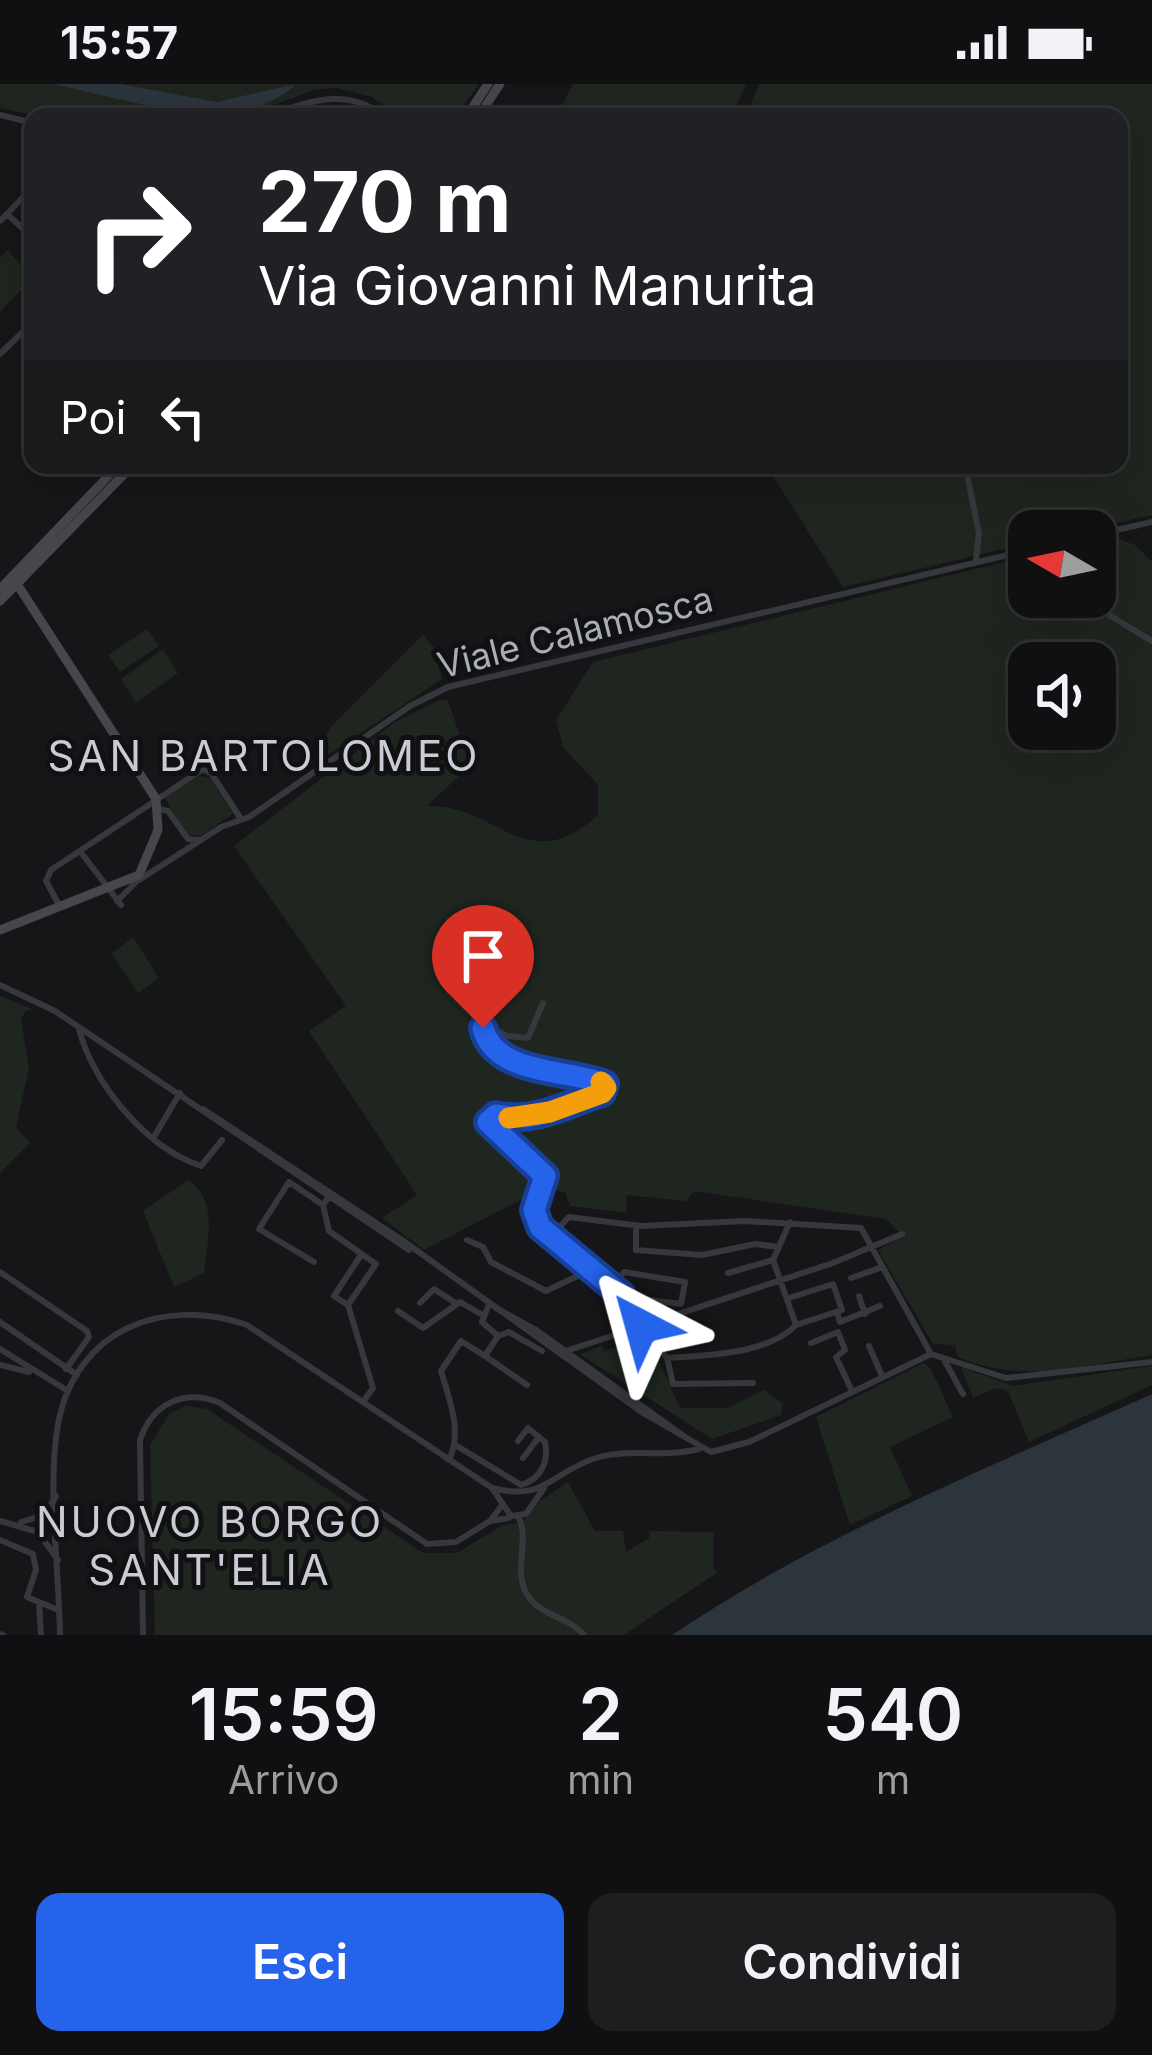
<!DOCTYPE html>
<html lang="it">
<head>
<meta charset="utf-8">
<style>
  body { margin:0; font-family:Inter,sans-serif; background:#1e1e20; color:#f1f3f6; height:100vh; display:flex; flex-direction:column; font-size:45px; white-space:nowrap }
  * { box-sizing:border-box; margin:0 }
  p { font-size:39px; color:#9c9d9f }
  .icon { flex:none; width:66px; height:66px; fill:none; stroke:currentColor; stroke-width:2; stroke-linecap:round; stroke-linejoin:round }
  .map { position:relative; height:1551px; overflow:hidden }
  .panel { display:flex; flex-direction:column; background:#101012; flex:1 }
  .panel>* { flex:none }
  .top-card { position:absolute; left:24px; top:24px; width:1104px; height:366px; border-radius:24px; box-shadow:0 12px 48px #0002,0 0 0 3px #303032; background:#202124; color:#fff; overflow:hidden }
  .needle { width:78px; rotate:279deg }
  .buttons { position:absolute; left:1008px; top:426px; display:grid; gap:24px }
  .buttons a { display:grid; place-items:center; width:108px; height:108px; border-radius:24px; background:#101012; box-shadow:0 12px 48px #0002,0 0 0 3px #303032; font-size:60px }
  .pin { position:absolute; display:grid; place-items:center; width:102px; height:102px; color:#fff; margin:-123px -51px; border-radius:50% 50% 50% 0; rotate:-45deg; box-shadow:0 0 12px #0007 }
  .pin .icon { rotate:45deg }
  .me { position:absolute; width:132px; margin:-66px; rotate:321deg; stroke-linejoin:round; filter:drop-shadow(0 0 9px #0008) }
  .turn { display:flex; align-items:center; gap:42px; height:252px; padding:0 36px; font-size:54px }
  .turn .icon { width:156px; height:156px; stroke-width:2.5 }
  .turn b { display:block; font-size:84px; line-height:102px }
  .then { display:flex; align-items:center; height:114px; padding:0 36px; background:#0003; gap:24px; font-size:45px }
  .eta { display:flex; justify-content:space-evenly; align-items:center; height:204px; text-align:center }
  .eta b { font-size:72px; font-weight:600; line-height:84px }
  .action { display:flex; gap:24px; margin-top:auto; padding:24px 36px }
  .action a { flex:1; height:138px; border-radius:24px; background:#2563eb; color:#fff; font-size:48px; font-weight:600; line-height:138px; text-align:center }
  .action a+a { background:#1e1e20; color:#f1f3f6 }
  .status { display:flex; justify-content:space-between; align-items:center; height:84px; padding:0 60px; background:#101012; direction:ltr }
  .status svg { height:33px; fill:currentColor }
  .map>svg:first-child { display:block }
</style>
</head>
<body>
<div class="status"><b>15:57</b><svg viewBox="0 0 49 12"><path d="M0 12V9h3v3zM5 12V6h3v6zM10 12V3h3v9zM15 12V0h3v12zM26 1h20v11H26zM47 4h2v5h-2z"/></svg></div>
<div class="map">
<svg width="1152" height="1551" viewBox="0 0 1152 1551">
  <rect width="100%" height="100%" fill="#161618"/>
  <path fill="#1e261f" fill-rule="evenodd" d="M 0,0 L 479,0 L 456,33 L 399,33 L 372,13 L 336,4 L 314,6 L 241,33 L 41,33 L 0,24 Z
    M 573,0 L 746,0 L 732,33 L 556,33 Z
    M 759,0 L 1152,0 L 1152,431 L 1081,447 L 1029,447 L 1029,459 L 843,503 L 766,381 L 1119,381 L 1119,124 L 1124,128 C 1128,110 1119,58 1119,33 L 745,33 Z
    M 7,166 L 33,193 L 0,228 L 0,174 Z
    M 1116,454 L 1135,461 L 1152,478 L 1152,1271 C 1084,1281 1024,1301 958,1273 L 955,1261 L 933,1260 L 878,1166 L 903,1152 L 886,1135 L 694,1107 L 686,1117 L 626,1111 L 627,1129 L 570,1122 L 565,1108 L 543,1104 L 424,1166 L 382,1134 L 417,1111 L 309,947 L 346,922 L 234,762 L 395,638 L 442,615 L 448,616 L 470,682 L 427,722 C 498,720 526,796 598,731 L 598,701 L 563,663 L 556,636 L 593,578 L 1029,472 L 1029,513 L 1095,513 L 1095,458 ZM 1029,579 L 1095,579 L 1095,645 L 1029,645 Z
    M 147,545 L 159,562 L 120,588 L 108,571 Z
    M 423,551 L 434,564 L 442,595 L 304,687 L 330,644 Z
    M 163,565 L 178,589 L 136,619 L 121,595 Z
    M 199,692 L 210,694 L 233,730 L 200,752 L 187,751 L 165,714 Z
    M 133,853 L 159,894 L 138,909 L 112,870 Z
    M 0,912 L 34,926 L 26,927 L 21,936 L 29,984 L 16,1043 L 30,1059 L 0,1089 Z
    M 188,1096 C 219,1116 207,1158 204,1189 L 174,1203 L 143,1127 Z
    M 602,1262 L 604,1267 L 621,1262 L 624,1270 L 654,1265 L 680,1324 L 728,1324 L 764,1306 L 783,1319 L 781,1331 L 712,1355 L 580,1270 Z
    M 924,1279 L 931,1285 L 953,1333 L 890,1363 L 912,1412 L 850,1441 L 816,1333 Z
    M 1152,1282 L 1152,1301 L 1029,1358 L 1008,1307 L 996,1304 L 973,1314 L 961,1283 L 1013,1302 Z
    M 186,1322 L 207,1325 L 423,1469 L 457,1469 L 501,1442 L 523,1438 L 540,1417 L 568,1398 L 595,1447 L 623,1447 L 626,1468 L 649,1454 L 650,1447 L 714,1448 L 713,1484 L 718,1488 L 624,1551 L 155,1551 L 150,1361 L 169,1330 Z"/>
  <path fill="#2c353c" d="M 52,0 L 120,0 L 217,18 L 296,0 C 237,57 122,13 52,0 Z
    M 1152,1310 L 1152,1551 L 672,1551 C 822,1450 988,1384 1152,1310 Z"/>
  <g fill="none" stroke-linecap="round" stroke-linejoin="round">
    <path stroke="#37383d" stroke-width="6" d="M 0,31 L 33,39
      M 266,33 C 309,17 346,2 386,33
      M 7,130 L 33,154
      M 0,137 L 33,103
      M 0,270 L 33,238
      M 965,381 L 979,449 L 976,476
      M 1095,451 L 1152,438
      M 1012,472 L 1029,483
      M 1079,513 L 1152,557
      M 159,725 L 168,727 L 188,755 L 199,756
      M 80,767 L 121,821
      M 139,796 L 221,743 L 249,733 L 410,622 L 448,603 L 1029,466
      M 117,817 L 137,797
      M 59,821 L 46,797 L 51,786 L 203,685 L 211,689 L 241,735
      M 0,901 L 55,927 L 409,1166
      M 543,919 L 528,954 L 507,952 L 488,942 L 483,948 C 508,988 561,989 602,998 L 606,1007 C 571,1022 534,1039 496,1031 L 488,1038 L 545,1092 L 534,1126 L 540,1143 L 622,1212 L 631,1245
      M 79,946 C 95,1001 145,1063 201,1082 L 222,1056
      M 203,1025 L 402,1156 L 643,1329 L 711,1368 L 749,1358 L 931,1270 L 1006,1294 L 1152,1278
      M 155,1051 L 180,1009
      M 330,1111 L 323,1121 L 329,1147 L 376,1180 L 348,1221 L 373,1304 L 363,1318
      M 636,1141 L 636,1166 L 702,1171 L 755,1160 L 779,1163
      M 550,1153 L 569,1133 L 641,1142 L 744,1137 L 861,1144 L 931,1270
      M 467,1156 L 483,1163 L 491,1178 L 546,1207 L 590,1186
      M 314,1178 L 259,1145 L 289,1098 L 323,1121
      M 0,1188 L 87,1247 L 89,1253 L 66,1285
      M 728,1189 L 773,1176
      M 851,1194 L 883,1183
      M 611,1203 L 624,1188 L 685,1198 L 681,1220
      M 622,1212 L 680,1220
      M 859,1212 L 865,1230
      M 789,1214 L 833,1200 L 842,1226 L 796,1241
      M 420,1219 L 434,1205 L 457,1220
      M 348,1221 L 334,1212 L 361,1171
      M 496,1224 L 536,1246 L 685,1353
      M 398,1227 L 423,1244 L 460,1218 L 481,1230
      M 837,1228 L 840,1238 L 880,1222
      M 0,1238 L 77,1291
      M 641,1242 L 667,1274 C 706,1271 767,1271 796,1241 L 773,1176 L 790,1138
      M 498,1252 L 509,1248 L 542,1267
      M 811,1259 L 838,1248 L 845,1266 L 836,1273 L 852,1307
      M 869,1262 L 882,1292
      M 0,1265 L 68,1307
      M 560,1269 L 833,1179 L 902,1150
      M 485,1272 L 527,1301
      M 667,1274 L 673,1300 L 753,1299
      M 943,1274 L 963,1310
      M 0,1281 L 29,1288
      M 457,1362 L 521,1401 C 541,1395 549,1378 545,1358 L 528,1344 L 518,1357
      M 523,1374 L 539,1353
      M 449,1376 C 463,1348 449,1315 441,1287 L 461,1257 L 485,1272 L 498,1252 L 482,1238 L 489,1220
      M 492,1404 C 546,1418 551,1388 596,1374 C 629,1364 664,1374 699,1365
      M 503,1420 L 490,1437 L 509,1434
      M 519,1434 C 530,1459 512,1487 528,1512 C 541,1532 569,1533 584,1551
      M 0,1437 L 38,1448 L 58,1476
      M 21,1438 L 44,1431 L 56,1412
      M 0,1456 L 33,1470 L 36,1486 L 27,1513 L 58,1526
      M 39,1519 L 41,1551
      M 0,1550 L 3,1551
      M 60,1551 C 59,1486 47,1402 58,1340 C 76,1245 163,1212 247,1241 L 492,1404 L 511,1432 L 526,1430 L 544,1404
      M 143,1551 L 140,1356 C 152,1320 184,1304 220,1319 L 427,1460 L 456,1458 L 490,1437"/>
    <path stroke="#45474d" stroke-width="9" d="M 466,33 L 488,0
      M 478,33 L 500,0
      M 0,505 L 119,381
      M 0,517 L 133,381
      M 0,846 L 139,791 L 158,746 L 156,715 L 17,500"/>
  </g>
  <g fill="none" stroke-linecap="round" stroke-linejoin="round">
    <defs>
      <path id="route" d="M 483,944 C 495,992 570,985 605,1000 L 602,1009 C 566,1020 535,1040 496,1031 L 488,1038 L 545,1092 L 534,1126 L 540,1143 L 622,1211 L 632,1245 L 641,1242"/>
    </defs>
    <use href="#route" stroke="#184099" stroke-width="30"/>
    <use href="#route" stroke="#2563eb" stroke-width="21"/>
    <path stroke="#f59e0b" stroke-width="21" d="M 509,1034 L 550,1028 L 602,1009 L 606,1004 L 601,998"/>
  </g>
  <g text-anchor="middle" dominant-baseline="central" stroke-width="10" stroke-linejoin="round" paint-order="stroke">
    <g font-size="36" fill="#a8adb8" stroke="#111113">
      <text transform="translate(575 548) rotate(-14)">Viale Calamosca</text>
    </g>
    <g font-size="42" letter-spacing="3" fill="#c9ccd4" stroke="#111113">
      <text x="264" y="671">SAN BARTOLOMEO</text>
      <text x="210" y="1437">NUOVO BORGO<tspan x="210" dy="48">SANT'ELIA</tspan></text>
    </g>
  </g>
</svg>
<div class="buttons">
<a><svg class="needle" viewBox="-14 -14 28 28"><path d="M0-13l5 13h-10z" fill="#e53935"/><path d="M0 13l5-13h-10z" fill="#9c9d9f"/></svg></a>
<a><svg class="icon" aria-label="sound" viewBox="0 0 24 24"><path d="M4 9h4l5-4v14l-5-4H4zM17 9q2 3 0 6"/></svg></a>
</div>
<div class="pin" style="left:483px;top:944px;background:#d93025"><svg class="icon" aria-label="arrive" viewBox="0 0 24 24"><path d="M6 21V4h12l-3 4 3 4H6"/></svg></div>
<svg class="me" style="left:641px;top:1242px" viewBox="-20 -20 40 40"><path d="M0-17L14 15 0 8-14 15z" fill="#2563eb" stroke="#fff" stroke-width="4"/></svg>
<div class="top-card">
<div class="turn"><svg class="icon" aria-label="right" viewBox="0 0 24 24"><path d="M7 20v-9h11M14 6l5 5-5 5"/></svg><div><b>270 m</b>Via Giovanni Manurita</div></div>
<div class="then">Poi<svg class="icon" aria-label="left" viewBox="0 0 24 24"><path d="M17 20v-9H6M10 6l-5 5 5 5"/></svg></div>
</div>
</div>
<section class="panel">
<div class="eta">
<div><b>15:59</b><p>Arrivo</p></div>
<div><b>2</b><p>min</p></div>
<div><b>540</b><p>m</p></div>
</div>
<div class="action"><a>Esci</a><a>Condividi</a></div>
</section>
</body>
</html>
